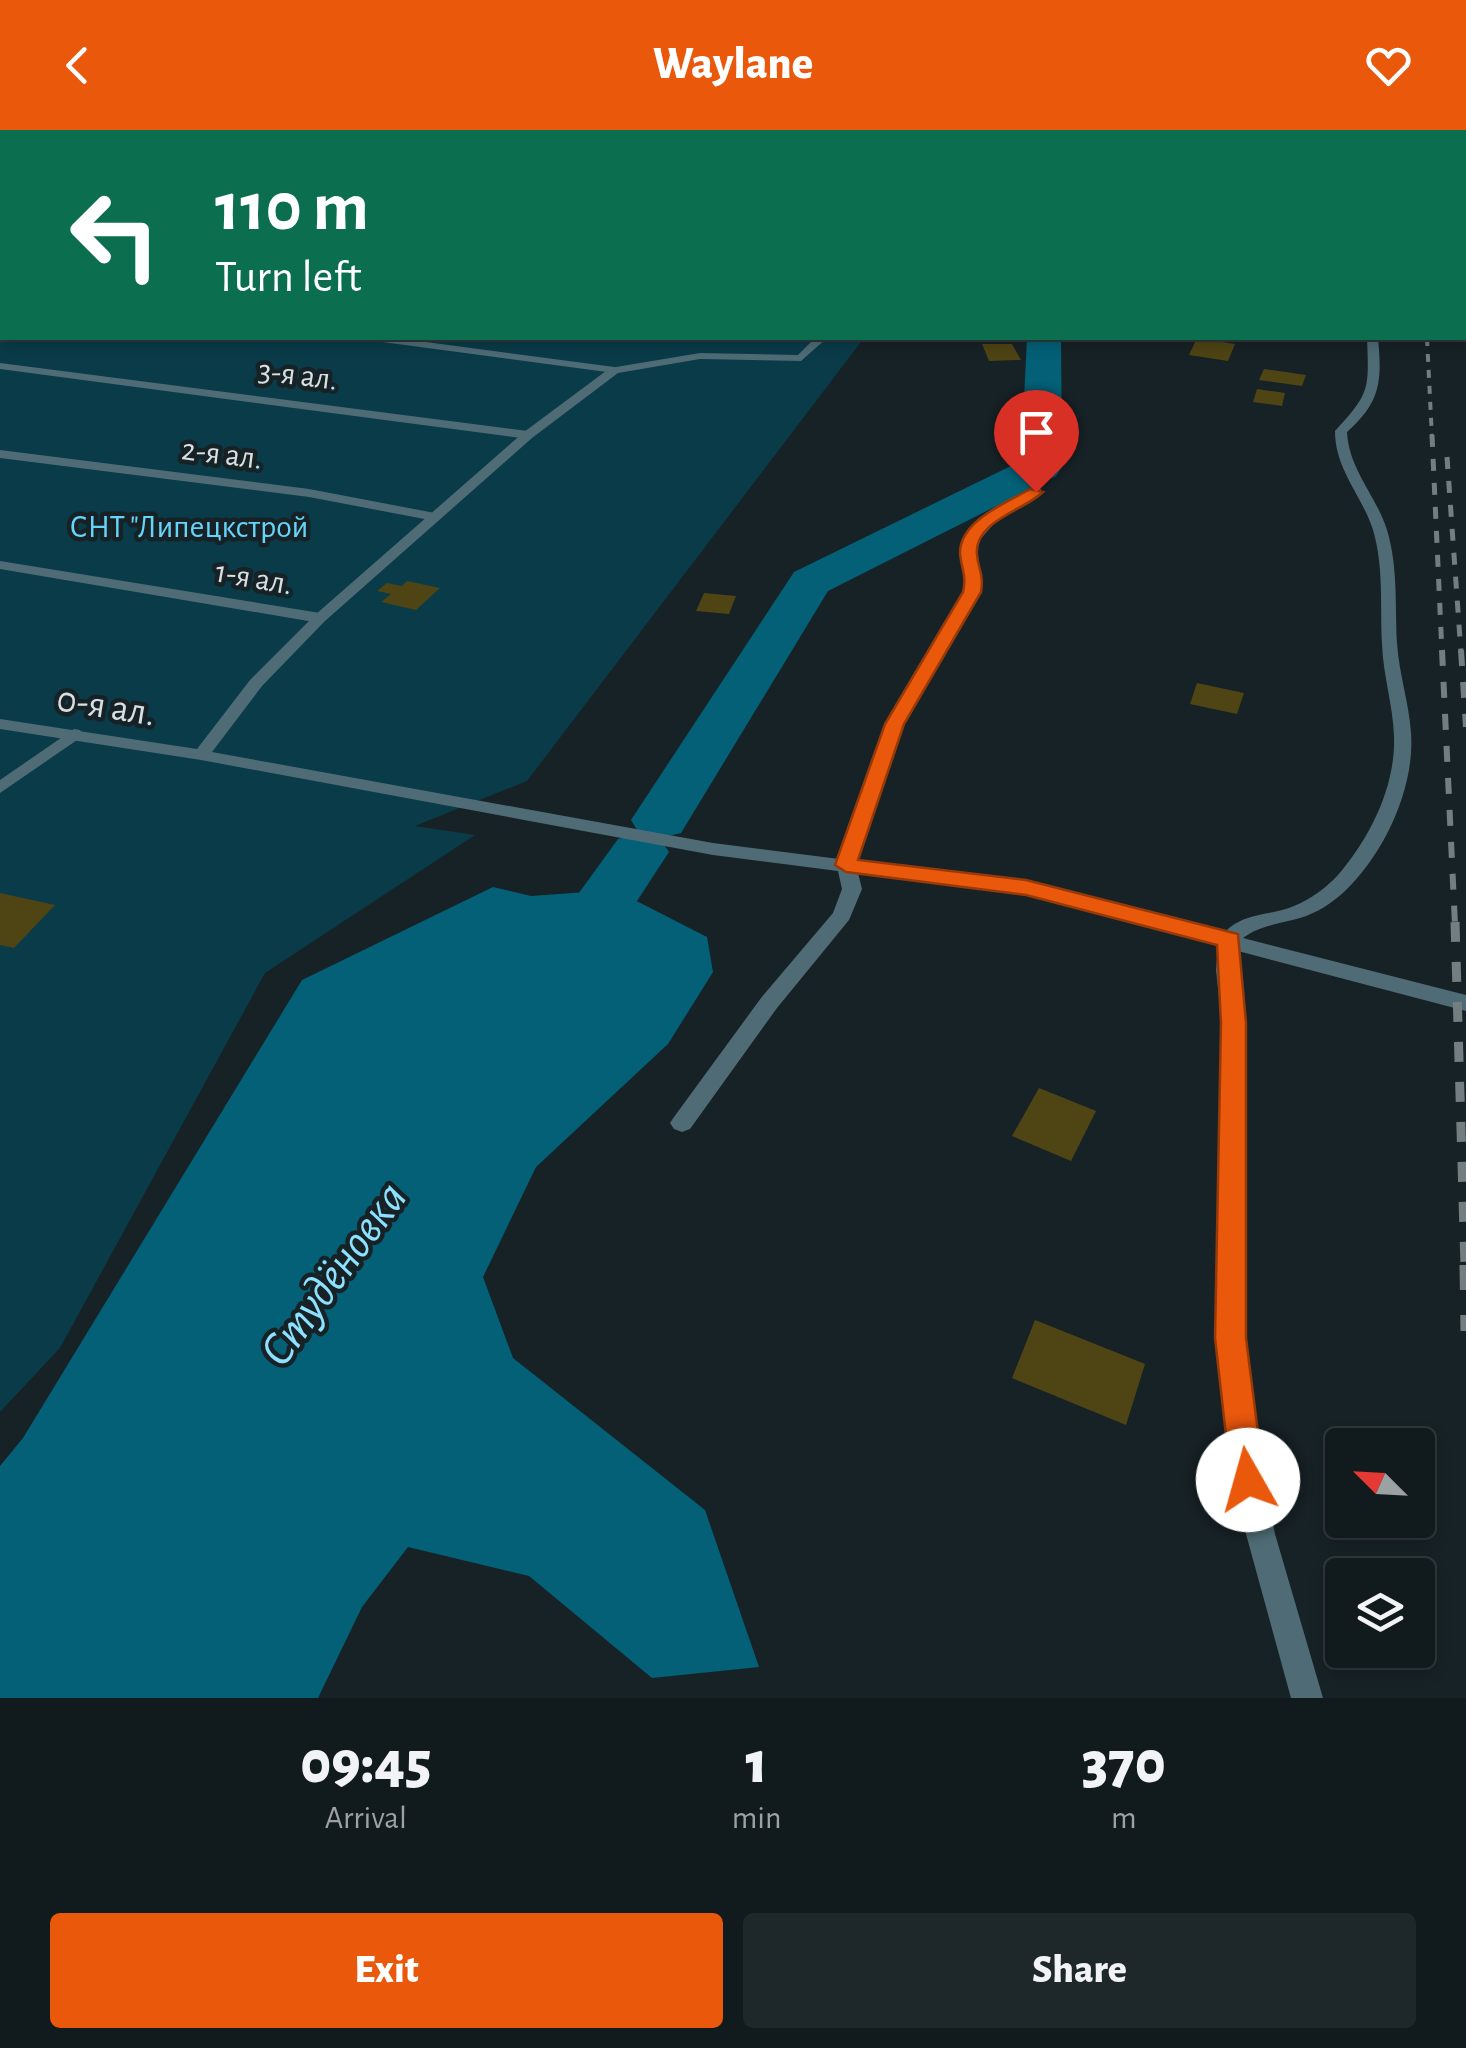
<!DOCTYPE html>
<html lang="en">
<head>
<meta charset="utf-8">
<style>
  body { margin:0; font-family:"Alegreya Sans",sans-serif; background:#1e2729; color:#f1f3f6; height:100vh; display:flex; flex-direction:column; font-size:38px; white-space:nowrap }
  * { box-sizing:border-box; margin:0 }
  p { font-size:32px; color:#9ca1a3 }
  .icon { flex:none; width:55px; height:55px; fill:none; stroke:currentColor; stroke-width:2; stroke-linecap:round; stroke-linejoin:round }
  .map { position:relative; height:1568px; overflow:hidden }
  .panel { display:flex; flex-direction:column; background:#111a1c; flex:1 }
  .panel>* { flex:none }
  .top-card { position:absolute; left:0px; top:0px; width:1468px; height:210px; box-shadow:0 5px 15px #0003,0 0 0 2px #30383b; background:#0b6e4f; color:#fff; overflow:hidden }
  .needle { width:65px; rotate:294deg }
  .buttons { position:absolute; left:1325px; top:1298px; display:grid; gap:20px }
  .buttons a { display:grid; place-items:center; width:110px; height:110px; border-radius:10px; background:#111a1c; box-shadow:0 5px 15px #0003,0 0 0 2px #30383b; font-size:50px }
  .pin { position:absolute; display:grid; place-items:center; width:85px; height:85px; color:#fff; margin:-102px -42px; border-radius:50% 50% 50% 0; rotate:-45deg; box-shadow:0 0 10px #0007 }
  .pin .icon { rotate:45deg }
  .me { position:absolute; width:110px; margin:-55px; rotate:353deg; stroke-linejoin:round; filter:drop-shadow(0 0 8px #0008) }
  .turn { display:flex; align-items:center; gap:35px; height:210px; padding:0 50px; font-size:45px }
  .turn .icon { width:130px; height:130px; stroke-width:2.5 }
  .turn b { display:block; font-size:70px; line-height:85px }
  .eta { display:flex; justify-content:space-evenly; align-items:center; height:170px; text-align:center }
  .eta b { font-size:60px; font-weight:800; line-height:70px }
  .action { display:flex; gap:20px; margin-top:auto; padding:20px 50px }
  .action a { flex:1; height:115px; border-radius:10px; background:#ea580c; color:#fff; font-size:40px; font-weight:800; line-height:115px; text-align:center }
  .action a+a { background:#1e2729; color:#f1f3f6 }
  header { display:flex; justify-content:space-between; align-items:center; height:130px; padding:0 50px; background:#ea580c; color:#fff; font-size:45px; font-weight:800 }
  .map>svg:first-child { display:block }
</style>
</head>
<body>
<header><svg class="icon" aria-label="back" viewBox="0 0 24 24"><path d="M15 5l-7 7 7 7"/></svg>Waylane<svg class="icon" aria-label="heart" viewBox="0 0 24 24"><path d="M12 20l-8-8c-3-5 5-10 8-4 3-6 11-1 8 4z"/></svg></header>
<div class="map">
<svg width="1466" height="1568" viewBox="0 0 1466 1568">
  <rect width="100%" height="100%" fill="#172226"/>
  <path fill="#0a3b49" d="M 0,0 L 1022,0 L 2,2 L 2,208 L 864,208 L 527,651 L 415,696 L 475,705 L 265,843 L 60,1218 L 0,1282 Z"/>
  <path fill="#036077" d="M 493,757 L 531,766 L 615,760 L 707,807 L 713,842 L 668,914 L 536,1037 L 483,1147 L 513,1228 L 705,1380 L 759,1537 L 652,1548 L 529,1446 L 408,1417 L 362,1477 L 318,1568 L 0,1568 L 0,1336 L 23,1308 L 302,850 Z"/>
  <g fill="none" stroke-linecap="round" stroke-linejoin="round">
    <path fill="#036077" fill-rule="evenodd" d="M 1027,208 L 1061,208 L 1062,337 L 1056,346 L 828,461 L 681,703 L 660,708 L 639,703 L 631,690 L 794,442 L 1021,331 Z
      M 639,703 L 660,709 L 669,722 L 588,846 L 565,852 L 542,846 L 533,830 L 542,814 L 618,709 Z"/>
  </g>
  <path fill="#4f4414" d="M 1197,208 L 1235,214 L 1228,231 L 1189,225 Z
    M 982,214 L 1012,214 L 1021,230 L 989,231 Z
    M 1264,239 L 1306,245 L 1302,256 L 1259,250 Z
    M 1257,259 L 1285,263 L 1282,276 L 1253,272 Z
    M 407,451 L 440,458 L 416,480 L 381,472 L 391,464 L 377,461 L 387,453 L 402,456 Z
    M 704,463 L 736,466 L 729,484 L 696,481 Z
    M 1197,553 L 1244,563 L 1237,584 L 1190,574 Z
    M 0,763 L 55,775 L 14,818 L 0,815 Z
    M 1039,958 L 1096,981 L 1071,1031 L 1012,1006 Z
    M 1035,1190 L 1145,1234 L 1126,1295 L 1012,1248 Z"/>
  <g fill="none" stroke-linecap="round" stroke-linejoin="round">
    <path fill="#4f6c76" fill-rule="evenodd" d="M 0,14 L 2,14 L 2,18 L 0,18 Z
      M 0,53 L 2,53 L 2,59 L 0,59 Z
      M 2,88 L 2,94 L 0,95 L 0,89 Z
      M 369,208 L 396,208 L 614,237 L 620,240 L 614,243 L 375,211 Z
      M 0,233 L 528,301 L 534,305 L 528,309 L 0,239 Z
      M 0,320 L 309,359 L 435,383 L 442,387 L 435,391 L 309,367 L 0,328 Z
      M 0,431 L 320,483 L 328,488 L 320,493 L 0,439 Z
      M 74,599 L 80,600 L 83,604 L 80,608 L 0,663 L 0,650 Z"/>
    <path fill="#4f6c76" fill-rule="evenodd" d="M 1391,0 L 1399,0 L 1400,2 L 1392,2 Z
      M 815,208 L 827,208 L 801,231 L 700,229 L 618,243 L 532,308 L 325,491 L 262,556 L 212,622 L 713,713 L 839,729 L 885,594 L 964,462 C 967,448 961,437 961,423 C 961,390 1010,367 1036,358 L 1041,359 L 1041,365 L 998,389 L 977,413 L 980,462 L 903,594 L 857,731 L 1025,752 L 1224,803 C 1243,782 1270,786 1294,776 C 1311,769 1326,758 1338,745 C 1370,708 1396,656 1394,606 C 1393,575 1383,545 1382,514 C 1380,476 1384,437 1373,400 C 1362,365 1335,340 1335,301 C 1370,263 1369,260 1367,208 L 1378,208 C 1382,251 1381,272 1347,302 C 1349,340 1376,365 1387,400 C 1398,436 1395,475 1397,513 C 1399,544 1409,573 1411,603 C 1415,658 1384,724 1345,761 C 1332,773 1317,783 1300,788 C 1280,794 1260,795 1243,808 L 1466,865 L 1466,881 L 1238,821 L 1237,827 L 1245,904 L 1244,1184 L 1253,1294 L 1275,1404 L 1323,1568 L 1291,1568 L 1246,1404 L 1225,1294 L 1218,1184 L 1223,904 L 1216,840 L 1218,815 L 1025,764 L 858,743 L 862,759 L 849,790 L 777,878 L 690,999 L 682,1002 L 674,999 L 670,993 L 674,987 L 761,868 L 833,783 L 842,759 L 838,741 L 713,725 L 201,630 L 0,599 L 0,589 L 197,619 L 250,550 L 315,485 L 524,302 L 610,238 L 700,223 L 798,225 Z"/>
    <path stroke="#747d80" stroke-width="4" stroke-dasharray="8 8" stroke-linecap="butt" d="M 1427,208 L 1432,308"/>
    <path stroke="#747d80" stroke-width="5" stroke-dasharray="12 12" stroke-linecap="butt" d="M 1432,305 L 1442,523
      M 1447,327 L 1461,523"/>
    <path stroke="#747d80" stroke-width="6" stroke-dasharray="16 16" stroke-linecap="butt" d="M 1442,520 L 1455,795
      M 1461,520 L 1466,597"/>
    <path stroke="#747d80" stroke-width="9" stroke-dasharray="20 20" stroke-linecap="butt" d="M 1455,792 L 1465,1137"/>
    <path stroke="#747d80" stroke-width="11" stroke-dasharray="25 25" stroke-linecap="butt" d="M 1465,1135 L 1466,1201"/>
  </g>
  <path fill="#ea580c" stroke="#983908" stroke-width="2.5" d="M 1030,359 L 1043,362 C 1025,380 974,391 977,424 C 978,440 984,443 981,462 L 904,594 L 858,730 L 1026,750 L 1238,804 L 1246,893 L 1246,1208 L 1264,1350 L 1259,1361 L 1248,1365 L 1236,1361 L 1231,1350 L 1215,1208 L 1221,893 L 1217,815 L 1026,765 L 846,742 L 835,735 L 885,594 L 963,462 C 967,446 961,438 960,423 C 960,390 1007,373 1030,359 Z"/>
  <g text-anchor="middle" dominant-baseline="central" stroke-width="9" stroke-linejoin="round" paint-order="stroke">
    <g font-size="32" fill="#d8dfe2" stroke="#172226">
      <text transform="translate(298 245) rotate(7)">3-я ал.</text>
      <text transform="translate(222 324) rotate(7)">2-я ал.</text>
      <text transform="translate(254 448) rotate(10)">1-я ал.</text>
    </g>
    <g font-size="32" fill="#65d4f9" stroke="#172226">
      <text x="189" y="397">СНТ "Липецкстрой</text>
    </g>
    <g font-size="38" fill="#d8dfe2" stroke="#172226">
      <text transform="translate(106 577) rotate(9)">0-я ал.</text>
    </g>
    <g font-size="48" font-style="italic" fill="#8de1fe" stroke="#172226">
      <text transform="translate(334 1145) rotate(-54)">Студёновка</text>
    </g>
  </g>
</svg>
<div class="buttons">
<a><svg class="needle" viewBox="-14 -14 28 28"><path d="M0-13l5 13h-10z" fill="#e53935"/><path d="M0 13l5-13h-10z" fill="#9ca1a3"/></svg></a>
<a><svg class="icon" aria-label="layers" viewBox="0 0 24 24"><path d="M12 4l9 5-9 5-9-5zM3 14l9 5 9-5"/></svg></a>
</div>
<div class="pin" style="left:1036px;top:362px;background:#d93025"><svg class="icon" aria-label="arrive" viewBox="0 0 24 24"><path d="M6 21V4h12l-3 4 3 4H6"/></svg></div>
<svg class="me" style="left:1248px;top:1350px" viewBox="-20 -20 40 40"><circle r="19" fill="#fff"/><path d="M0-13L10 11 0 6-10 11z" fill="#ea580c"/></svg>
<div class="top-card">
<div class="turn"><svg class="icon" aria-label="left" viewBox="0 0 24 24"><path d="M17 20v-9H6M10 6l-5 5 5 5"/></svg><div><b>110 m</b>Turn left</div></div>
</div>
</div>
<section class="panel">
<div class="eta">
<div><b>09:45</b><p>Arrival</p></div>
<div><b>1</b><p>min</p></div>
<div><b>370</b><p>m</p></div>
</div>
<div class="action"><a>Exit</a><a>Share</a></div>
</section>
</body>
</html>
